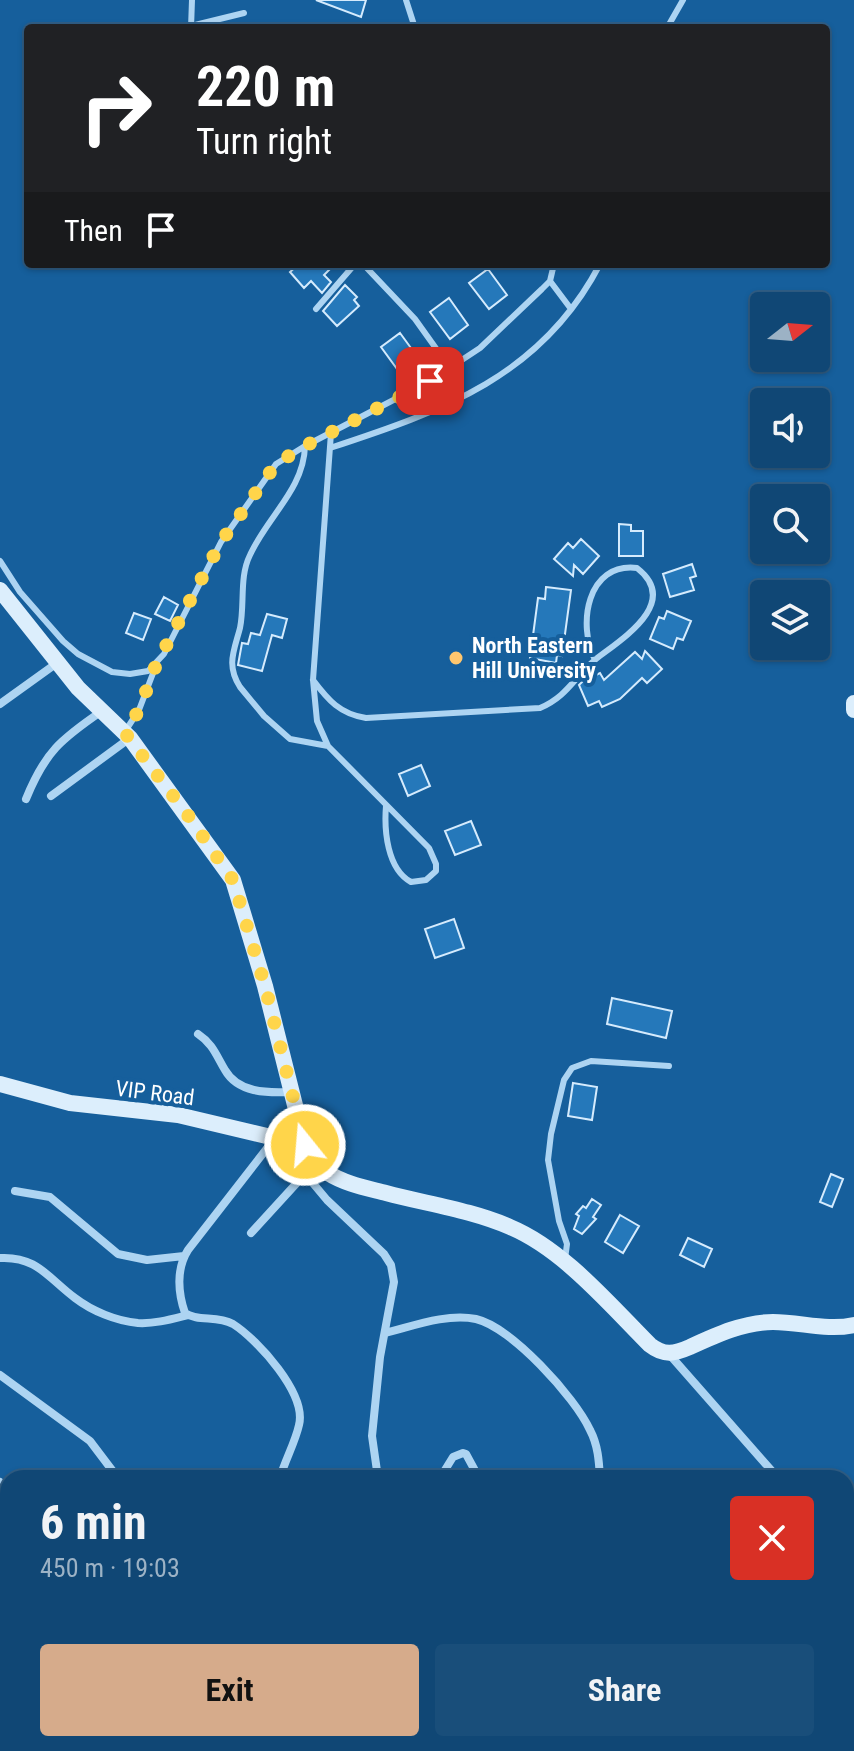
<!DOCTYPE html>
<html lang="en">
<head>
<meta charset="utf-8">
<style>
  body { margin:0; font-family:"Roboto Condensed",sans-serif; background:#194e7a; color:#f1f3f6; height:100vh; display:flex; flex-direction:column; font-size:30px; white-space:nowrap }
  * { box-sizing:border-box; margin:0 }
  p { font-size:26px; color:#9cb2c5 }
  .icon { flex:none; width:44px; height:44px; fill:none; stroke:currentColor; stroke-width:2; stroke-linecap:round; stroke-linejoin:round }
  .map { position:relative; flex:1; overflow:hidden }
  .side { position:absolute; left:0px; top:1470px; width:854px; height:282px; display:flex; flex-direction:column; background:#104775; border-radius:24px 24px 0 0; box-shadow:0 2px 6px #0004,0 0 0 2px #305f87 }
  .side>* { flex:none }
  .banner { position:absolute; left:24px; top:24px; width:806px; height:244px; border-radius:8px; box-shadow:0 2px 6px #0004,0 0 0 2px #305f87; background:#202124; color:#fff; overflow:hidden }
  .needle { width:52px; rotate:73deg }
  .tools { position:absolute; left:750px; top:292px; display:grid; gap:16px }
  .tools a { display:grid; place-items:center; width:80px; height:80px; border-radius:8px; background:#104775; box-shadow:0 2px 6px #0004,0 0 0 2px #305f87; font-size:40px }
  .pin { position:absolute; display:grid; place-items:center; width:68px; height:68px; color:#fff; margin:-34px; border-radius:16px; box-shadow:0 4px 12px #0006 }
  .me { position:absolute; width:88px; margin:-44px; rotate:343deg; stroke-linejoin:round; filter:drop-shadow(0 0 6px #0008) }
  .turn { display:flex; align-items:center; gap:28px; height:168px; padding:0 40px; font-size:36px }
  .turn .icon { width:104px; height:104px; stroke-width:2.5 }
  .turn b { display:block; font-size:56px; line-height:68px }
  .then { display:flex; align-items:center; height:76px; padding:0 40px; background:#0003; gap:16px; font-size:30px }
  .round { display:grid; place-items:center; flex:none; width:84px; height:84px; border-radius:8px; background:#194e7a }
  .headline { display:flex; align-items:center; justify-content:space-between; height:136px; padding:0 40px }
  h1 { font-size:48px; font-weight:700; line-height:60px }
  .primary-button { display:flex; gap:16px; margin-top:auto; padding:16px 40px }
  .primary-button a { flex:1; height:92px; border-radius:8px; background:#d6ab8b; color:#111; font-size:32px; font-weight:700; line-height:92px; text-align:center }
  .primary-button a+a { background:#194e7a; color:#f1f3f6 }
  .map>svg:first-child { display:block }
</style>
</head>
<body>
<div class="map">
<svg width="854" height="1751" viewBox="0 0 854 1751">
  <rect width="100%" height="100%" fill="#165f9c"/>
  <path fill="#1f73b6" d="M 0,1578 L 8,1578 L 8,1744 L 225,1744 L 227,1751 L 0,1751 Z"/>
  <path fill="#2578ba" stroke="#d5ebfd" stroke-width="2" d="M 316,0 L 366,0 L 361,17 Z
    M 299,264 L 335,264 L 324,275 L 331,282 L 322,293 L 311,281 L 304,288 L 290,272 Z
    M 488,269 L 507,295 L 489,309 L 469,283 Z
    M 345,285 L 357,297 L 354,300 L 359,306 L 337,326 L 323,311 Z
    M 449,298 L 468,325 L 450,339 L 430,312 Z
    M 400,333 L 419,359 L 400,373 L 381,347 Z
    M 619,524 L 631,525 L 631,531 L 643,531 L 643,556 L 619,556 Z
    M 581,539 L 599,556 L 583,574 L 574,565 L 573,576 L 554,559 L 568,543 L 573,548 Z
    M 692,564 L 696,576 L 690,578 L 694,590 L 670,597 L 663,574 Z
    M 546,587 L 571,590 L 562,656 L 557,655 L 556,663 L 530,658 L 538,598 L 545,599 Z
    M 164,597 L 178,605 L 170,621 L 155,614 Z
    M 667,611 L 691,621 L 683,640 L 677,638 L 673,649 L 650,639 L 659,617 L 664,619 Z
    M 134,613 L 151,619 L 143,640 L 126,633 Z
    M 267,614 L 287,619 L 282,638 L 272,635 L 262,671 L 238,665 L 242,643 L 248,644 L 251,633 L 260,635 Z
    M 645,651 L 662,669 L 647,683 L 642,678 L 620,699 L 602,707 L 599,701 L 588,706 L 579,685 L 583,681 L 600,673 L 604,680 L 635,652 L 642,659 Z
    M 421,765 L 430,786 L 408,796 L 399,774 Z
    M 471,821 L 481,845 L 455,855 L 445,831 Z
    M 454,919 L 464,948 L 435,958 L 425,929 Z
    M 612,998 L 672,1011 L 666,1038 L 607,1024 Z
    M 573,1083 L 597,1087 L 592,1120 L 568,1116 Z
    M 831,1174 L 843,1179 L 832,1207 L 820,1202 Z
    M 592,1199 L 601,1205 L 593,1217 L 596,1219 L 582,1234 L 574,1229 L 579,1216 L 576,1214 L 583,1206 L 586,1208 Z
    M 620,1215 L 639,1226 L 623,1253 L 605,1242 Z
    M 688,1238 L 712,1249 L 704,1267 L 680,1255 Z"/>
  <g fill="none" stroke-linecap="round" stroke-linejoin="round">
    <path stroke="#add4f2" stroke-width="6" d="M 406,0 L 415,28
      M 191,26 L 244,13
      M 191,28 L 192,0
      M 667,28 L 683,0
      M 363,264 L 415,319 L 450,368
      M 550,281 L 571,309
      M 316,309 L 355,264
      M 331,433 L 313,680 L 317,721 L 328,746 L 429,848 L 436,864 L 436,871 L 426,880 L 411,882 C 387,869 384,830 386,806
      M 305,446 C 304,489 267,517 250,555 C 239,577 245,604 240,628 C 234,651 226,665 240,687 L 264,716 L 290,739 L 328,746
      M 330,448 C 443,411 542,376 600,264
      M 0,561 L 20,592 L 63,641 L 78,654 L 112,672 L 130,674 L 148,671 L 164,654 L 221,542 L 276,464 L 305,446 L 430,381 L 480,348 L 542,289 L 550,281 L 554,264
      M 313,680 C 328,700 340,714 366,718 L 540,708 C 568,696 574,677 596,659 C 620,640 682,603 637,568 C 587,562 577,625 595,660
      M 126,730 L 139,710 L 155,668
      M 565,1259 L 567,1244 L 559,1221 L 548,1160 L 551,1134 L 564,1080 L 572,1068 L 591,1061 L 669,1066"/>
    <path stroke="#add4f2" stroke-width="8" d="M 0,704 L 57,663
      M 51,796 L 130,738
      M 26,799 C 45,752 61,739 102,711
      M 198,1034 C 213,1044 216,1055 225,1070 C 238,1093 267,1093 290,1092
      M 15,1191 L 50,1197 L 118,1254 L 147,1260 L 184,1256
      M 251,1233 L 305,1174
      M 0,1258 C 37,1256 48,1278 75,1298 C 92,1311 116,1321 138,1323 C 155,1324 172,1319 188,1315
      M 385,1333 C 413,1326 447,1313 476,1319 C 511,1327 575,1397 590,1430 C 598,1445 599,1461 600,1478
      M 669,1354 L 778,1478
      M 0,1375 L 90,1441 L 118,1478
      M 280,1478 C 285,1460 295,1443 299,1425 C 307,1394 258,1340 233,1324 C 217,1315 198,1322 185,1313 C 178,1293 176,1269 188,1250 L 275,1138 L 327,1200 L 384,1254 L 391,1265 L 394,1282 L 380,1357 L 372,1436 L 378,1478
      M 440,1478 L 453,1457 L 463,1453 L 466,1454 L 479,1478
      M 0,1482 L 8,1489
      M 846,1538 L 854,1546
      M 300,1744 L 307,1751
      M 459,1744 L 465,1751
      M 404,1751 L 432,1744
      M 551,1751 L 551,1744
      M 781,1751 L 829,1751
      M 828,1751 L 841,1745 L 854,1744"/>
    <path stroke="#dceefc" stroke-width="16" d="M 0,590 L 78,688 L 130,738 L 233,880 L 265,986 L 305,1145 C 310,1155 318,1166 328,1173 C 345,1184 367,1188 386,1193 C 427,1204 471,1210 510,1227 C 563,1249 610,1305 650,1345 C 664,1356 674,1354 690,1347 C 716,1335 744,1322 773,1322 C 801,1322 827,1331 854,1325
      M 854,703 L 854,710
      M 0,1084 L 70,1103 L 178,1115 L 305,1145"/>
  </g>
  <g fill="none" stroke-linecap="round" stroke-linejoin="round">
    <path stroke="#ffd54a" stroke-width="14" stroke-dasharray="0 25.2" d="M 305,1145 L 265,986 L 233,880 L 190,818 L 125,733 L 139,710 L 156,665 L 221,542 L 276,464 L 305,446 L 430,381"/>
  </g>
  <circle fill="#ffc66e" stroke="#165f9c" stroke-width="3" cx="456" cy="658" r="8"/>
  <g text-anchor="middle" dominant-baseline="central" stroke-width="8" stroke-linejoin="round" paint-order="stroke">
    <g font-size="22" font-weight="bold" fill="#fff" stroke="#165f9c" text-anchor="start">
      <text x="472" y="645">North Eastern<tspan x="472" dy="25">Hill University</tspan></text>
    </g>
    <g font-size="22" fill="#fff" stroke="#165f9c">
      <text transform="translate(155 1093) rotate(7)">VIP Road</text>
    </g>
  </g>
</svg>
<div class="tools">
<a><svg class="needle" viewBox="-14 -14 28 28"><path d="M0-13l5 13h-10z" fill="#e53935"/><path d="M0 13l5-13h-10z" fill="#9cb2c5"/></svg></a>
<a><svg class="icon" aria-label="sound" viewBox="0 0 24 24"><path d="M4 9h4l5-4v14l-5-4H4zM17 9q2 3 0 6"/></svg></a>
<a><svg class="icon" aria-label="search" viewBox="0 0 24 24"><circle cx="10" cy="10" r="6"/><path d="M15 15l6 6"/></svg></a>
<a><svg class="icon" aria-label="layers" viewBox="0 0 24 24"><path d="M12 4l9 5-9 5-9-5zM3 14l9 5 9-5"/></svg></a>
</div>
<div class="pin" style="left:430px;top:381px;background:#d93025"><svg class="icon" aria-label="arrive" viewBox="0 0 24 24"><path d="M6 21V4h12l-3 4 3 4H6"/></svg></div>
<svg class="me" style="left:305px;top:1145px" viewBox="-20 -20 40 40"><circle r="17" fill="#ffd54a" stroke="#fff" stroke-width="3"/><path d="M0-11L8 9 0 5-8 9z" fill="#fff"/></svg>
<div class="banner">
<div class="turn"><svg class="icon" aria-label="right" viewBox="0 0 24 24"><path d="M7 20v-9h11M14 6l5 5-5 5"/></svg><div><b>220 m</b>Turn right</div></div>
<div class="then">Then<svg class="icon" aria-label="arrive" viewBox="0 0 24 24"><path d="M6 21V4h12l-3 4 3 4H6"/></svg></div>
</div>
<section class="side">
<div class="headline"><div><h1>6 min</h1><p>450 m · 19:03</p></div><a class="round" style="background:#d93025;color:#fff"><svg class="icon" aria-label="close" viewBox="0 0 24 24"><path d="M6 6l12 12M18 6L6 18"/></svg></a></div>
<div class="primary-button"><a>Exit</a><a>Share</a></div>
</section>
</div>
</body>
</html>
